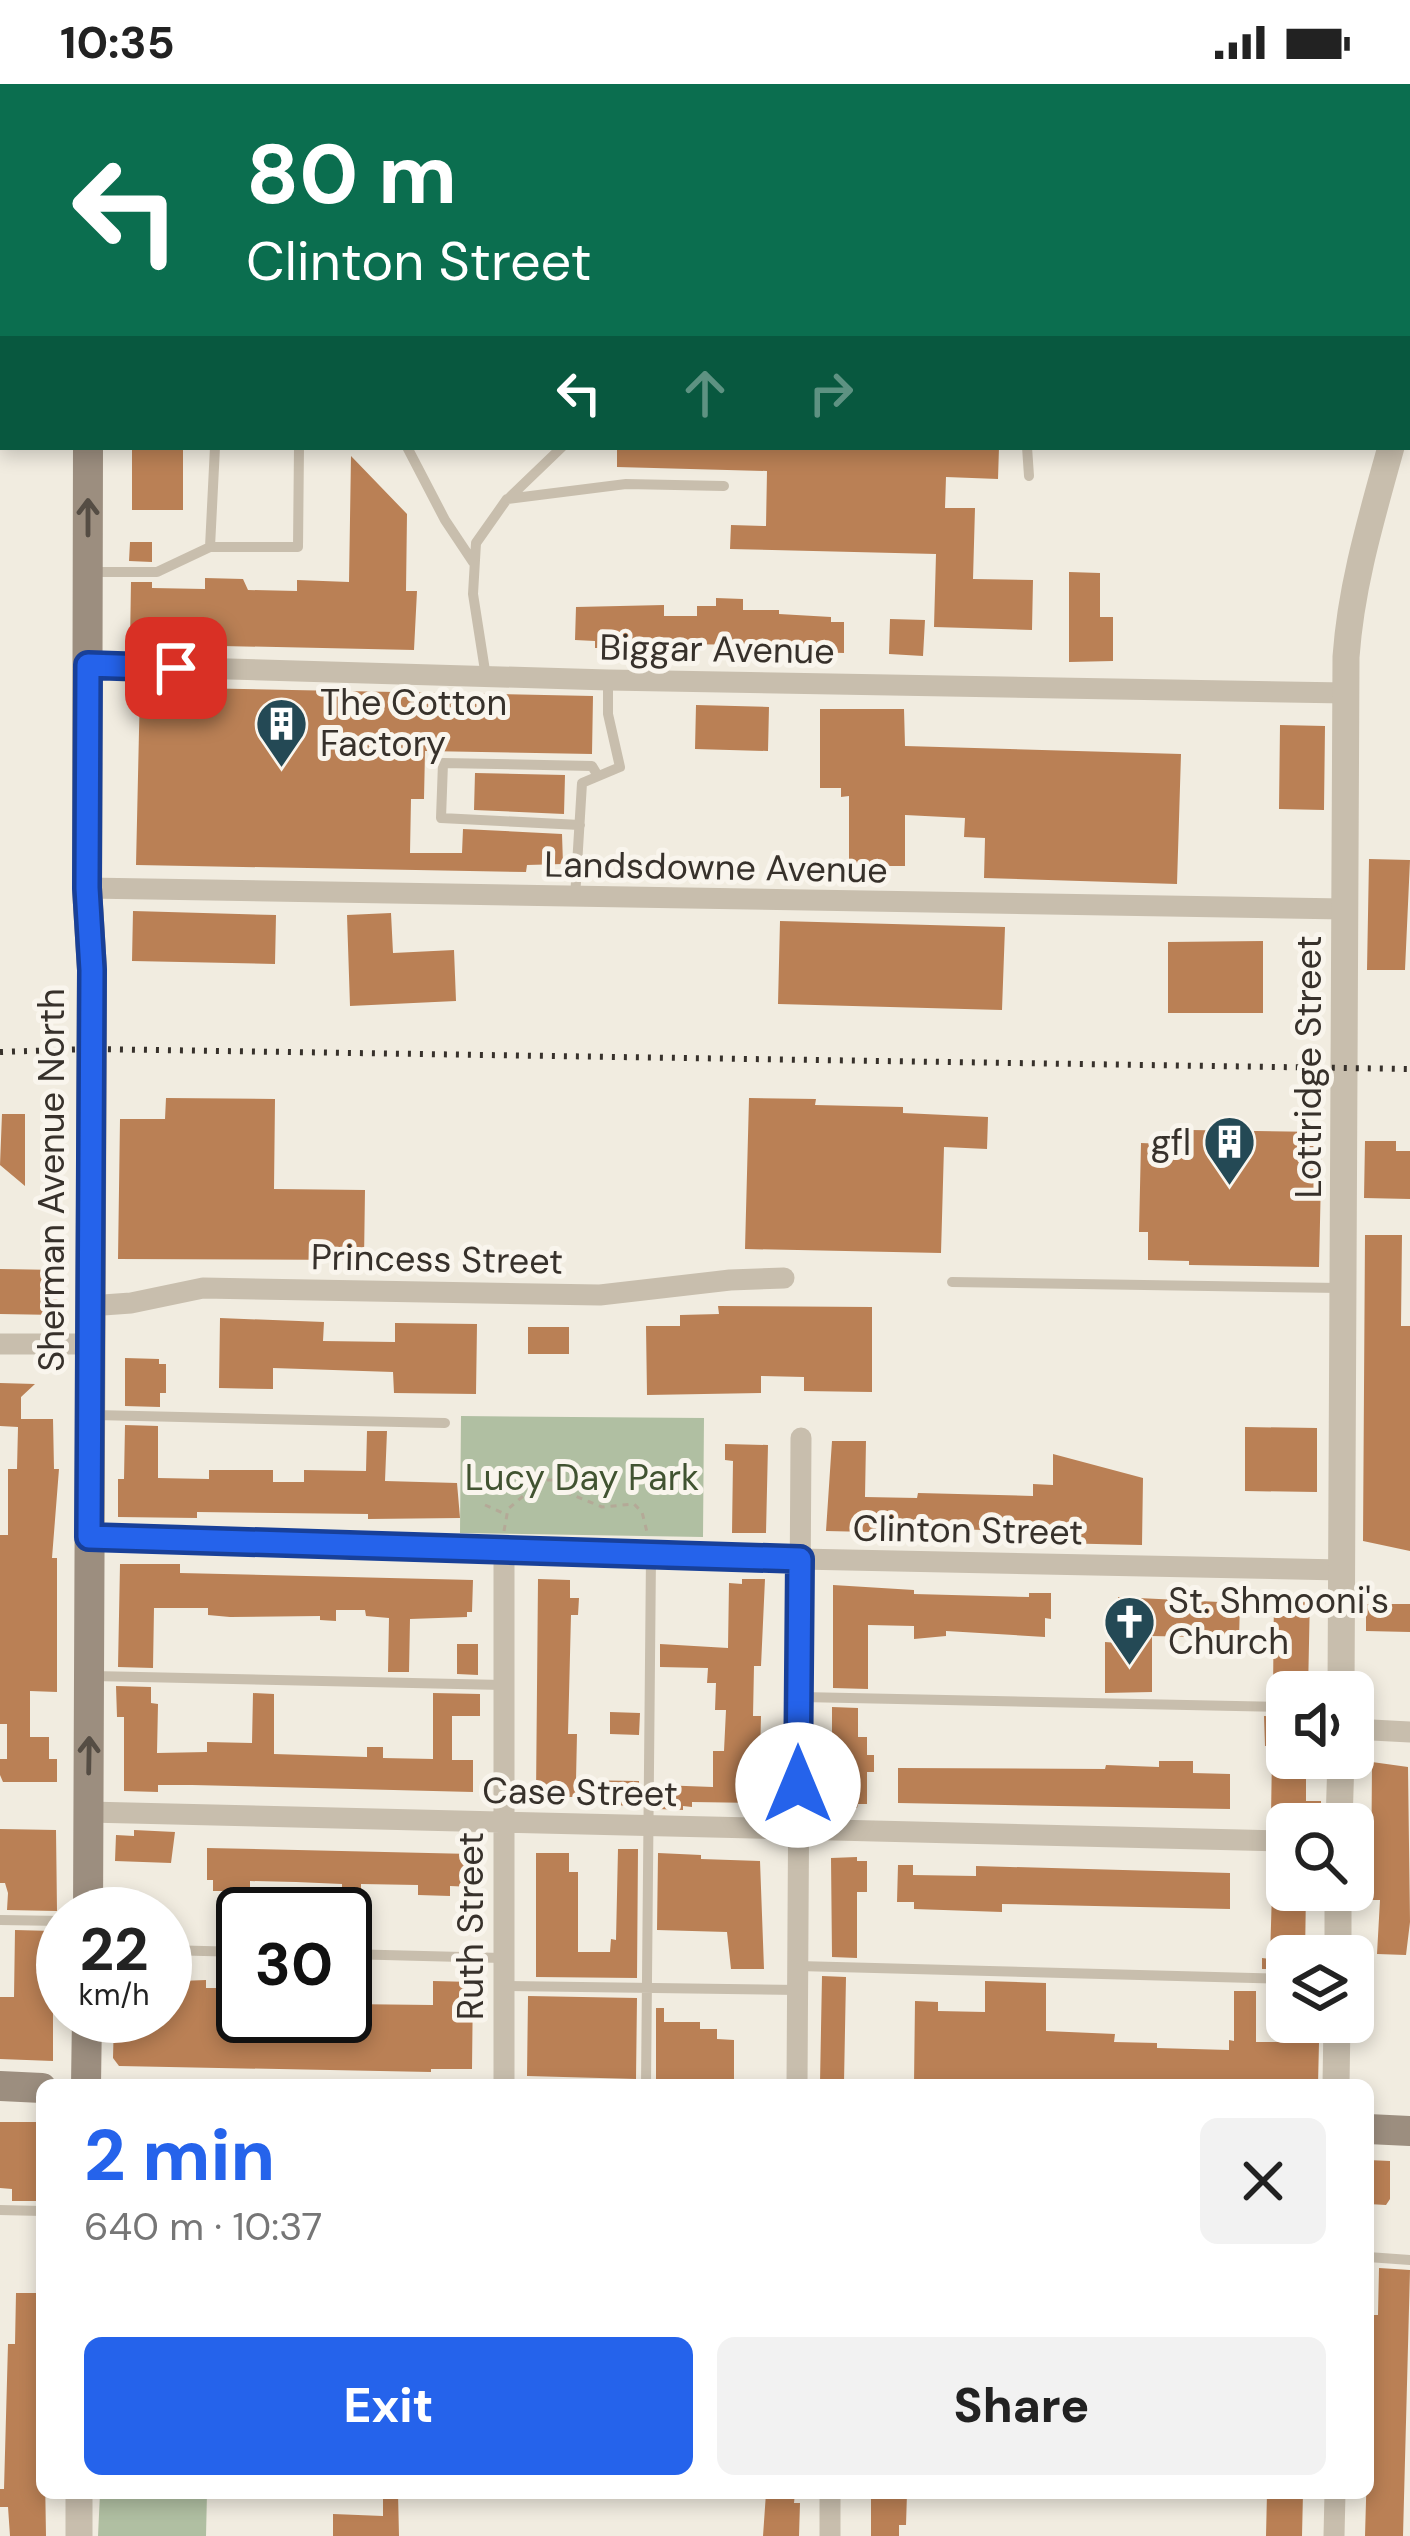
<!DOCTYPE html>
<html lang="en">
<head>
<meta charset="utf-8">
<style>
  body { margin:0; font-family:"DM Sans",sans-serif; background:#f2f2f2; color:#222; height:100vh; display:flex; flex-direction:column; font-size:45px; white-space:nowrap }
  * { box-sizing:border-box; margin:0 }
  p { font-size:39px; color:#767676 }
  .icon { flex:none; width:66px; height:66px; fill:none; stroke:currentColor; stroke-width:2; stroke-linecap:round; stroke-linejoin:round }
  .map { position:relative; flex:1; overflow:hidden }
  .drawer { position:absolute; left:36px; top:1995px; width:1338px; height:420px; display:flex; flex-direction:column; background:#fff; border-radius:18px; box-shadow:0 6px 18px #0003 }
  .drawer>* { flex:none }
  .guide { position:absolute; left:0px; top:0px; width:1410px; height:366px; box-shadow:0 6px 18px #0003; background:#0b6e4f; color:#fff; overflow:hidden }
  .buttons { position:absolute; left:1266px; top:1587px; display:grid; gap:24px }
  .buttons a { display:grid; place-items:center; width:108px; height:108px; border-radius:18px; background:#fff; box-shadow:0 6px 18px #0003; font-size:60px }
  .speed { position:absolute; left:36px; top:1803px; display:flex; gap:24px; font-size:60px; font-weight:700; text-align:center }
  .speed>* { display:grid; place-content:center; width:156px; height:156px; border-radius:50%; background:#fff; box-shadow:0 6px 18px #0003; line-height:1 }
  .speed small { font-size:30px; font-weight:400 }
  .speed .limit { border:6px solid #111; border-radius:18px; background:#fff; color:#111 }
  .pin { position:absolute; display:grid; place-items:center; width:102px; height:102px; color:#fff; margin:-51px; border-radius:24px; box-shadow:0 6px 18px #0006 }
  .me { position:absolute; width:132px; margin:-66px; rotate:0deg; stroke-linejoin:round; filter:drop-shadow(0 0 9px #0008) }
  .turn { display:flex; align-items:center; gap:42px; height:252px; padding:0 48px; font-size:54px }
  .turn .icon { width:156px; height:156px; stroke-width:2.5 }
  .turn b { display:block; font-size:84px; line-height:102px }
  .lanes { display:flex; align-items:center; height:114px; padding:0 48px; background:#0003; justify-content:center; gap:60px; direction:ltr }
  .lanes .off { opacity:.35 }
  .round { display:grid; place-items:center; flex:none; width:126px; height:126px; border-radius:18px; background:#f2f2f2 }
  .head { display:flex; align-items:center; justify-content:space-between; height:204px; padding:0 48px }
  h1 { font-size:72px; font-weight:800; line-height:90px; color:#2563eb }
  .button { display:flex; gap:24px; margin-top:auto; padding:24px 48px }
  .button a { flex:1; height:138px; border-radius:18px; background:#2563eb; color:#fff; font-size:48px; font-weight:800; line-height:138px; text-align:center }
  .button a+a { background:#f2f2f2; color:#222 }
  .status { display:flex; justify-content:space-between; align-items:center; height:84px; padding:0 60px; background:#fff; direction:ltr }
  .status svg { height:33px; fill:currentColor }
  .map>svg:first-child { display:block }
</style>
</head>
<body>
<div class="status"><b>10:35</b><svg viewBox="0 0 49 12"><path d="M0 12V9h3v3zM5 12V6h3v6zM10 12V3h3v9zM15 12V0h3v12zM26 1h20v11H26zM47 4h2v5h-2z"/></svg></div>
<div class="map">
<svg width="1410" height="2452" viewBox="0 0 1410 2452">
  <rect width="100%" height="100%" fill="#f1ece0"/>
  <path fill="#b0bfa2" d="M 461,1332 L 704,1334 L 703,1453 L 460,1449 Z
    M 100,2409 L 207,2409 L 206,2452 L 98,2452 Z"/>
  <path fill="#ba8055" d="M 132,363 L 183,363 L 183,426 L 132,426 Z
    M 617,363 L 999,363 L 998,395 L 946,393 L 945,424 L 975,424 L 973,495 L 1033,496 L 1032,546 L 934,543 L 936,470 L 730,465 L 731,441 L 766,442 L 767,387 L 617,383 Z
    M 351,372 L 407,430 L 406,507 L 417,507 L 414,566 L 130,560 L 131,498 L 152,498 L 152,504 L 205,505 L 205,494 L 243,495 L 248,506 L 297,507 L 297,496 L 349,498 Z
    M 130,458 L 152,458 L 152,478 L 129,477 Z
    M 1069,488 L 1100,489 L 1100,533 L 1113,533 L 1113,577 L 1069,578 Z
    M 716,514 L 743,515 L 743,526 L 779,526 L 779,530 L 831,533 L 831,538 L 844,538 L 844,569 L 806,568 L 806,561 L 635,560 L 635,564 L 595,564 L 595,557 L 575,556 L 576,523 L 664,521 L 664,532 L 697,532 L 697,522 L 716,522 Z
    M 890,535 L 925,536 L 923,572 L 889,570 Z
    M 140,603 L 593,612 L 592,670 L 425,667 L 424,715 L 411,715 L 410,769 L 462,769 L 463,745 L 562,750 L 563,780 L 527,781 L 526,788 L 136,781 Z
    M 696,621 L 769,623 L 768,667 L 695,665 Z
    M 820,625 L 904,625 L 905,662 L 1181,670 L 1177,800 L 984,794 L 985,754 L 964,753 L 965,734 L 905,731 L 905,782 L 849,782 L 849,712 L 841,713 L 841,704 L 820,704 Z
    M 1280,641 L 1325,642 L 1324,726 L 1279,725 Z
    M 475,689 L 565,691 L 564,730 L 474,726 Z
    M 1369,775 L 1410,776 L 1405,886 L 1367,886 Z
    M 133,827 L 276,831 L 275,880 L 132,877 Z
    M 391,829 L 393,869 L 454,866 L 456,917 L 350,922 L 347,831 Z
    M 780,837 L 1005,843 L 1002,926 L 778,920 Z
    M 1263,857 L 1263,929 L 1168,929 L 1168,858 Z
    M 166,1014 L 275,1015 L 274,1105 L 365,1106 L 364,1176 L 118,1175 L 120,1035 L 165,1035 Z
    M 749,1014 L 816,1015 L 815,1021 L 903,1023 L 903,1029 L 988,1033 L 987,1065 L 944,1063 L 941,1169 L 745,1165 Z
    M 2,1030 L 25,1030 L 25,1102 L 0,1081 Z
    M 1191,1046 L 1322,1048 L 1319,1183 L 1189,1181 L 1189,1177 L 1148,1176 L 1148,1148 L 1139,1148 L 1141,1059 L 1191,1061 Z
    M 1365,1057 L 1396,1057 L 1396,1067 L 1410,1067 L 1410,1115 L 1364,1114 Z
    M 1365,1151 L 1402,1151 L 1401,1242 L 1410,1242 L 1410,1467 L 1363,1457 Z
    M 0,1185 L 58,1186 L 57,1231 L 0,1230 Z
    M 718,1222 L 872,1223 L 872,1308 L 804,1307 L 804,1293 L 761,1292 L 761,1309 L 647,1311 L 646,1242 L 680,1242 L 680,1231 L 719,1230 Z
    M 220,1234 L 324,1238 L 323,1257 L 395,1258 L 395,1239 L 477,1240 L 476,1310 L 394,1309 L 393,1288 L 273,1284 L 273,1305 L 219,1304 Z
    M 528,1243 L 569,1243 L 569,1270 L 528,1270 Z
    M 125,1274 L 159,1275 L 159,1280 L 166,1280 L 166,1309 L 160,1309 L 160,1323 L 125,1322 Z
    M 0,1299 L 35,1300 L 21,1313 L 21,1335 L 53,1335 L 54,1385 L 59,1385 L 52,1474 L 57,1474 L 57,1608 L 30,1607 L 30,1653 L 49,1653 L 49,1675 L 57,1675 L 57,1698 L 3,1698 L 0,1691 L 0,1675 L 7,1675 L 7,1640 L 0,1640 L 0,1451 L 8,1451 L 8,1385 L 17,1385 L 18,1343 L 0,1342 Z
    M 125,1341 L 158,1342 L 158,1394 L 209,1395 L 209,1386 L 273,1386 L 273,1398 L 304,1398 L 304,1386 L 366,1387 L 367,1347 L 387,1347 L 385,1397 L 457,1399 L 460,1434 L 368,1435 L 368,1430 L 197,1428 L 197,1434 L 118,1433 L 118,1395 L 124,1395 Z
    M 1245,1343 L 1317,1344 L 1317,1408 L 1245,1407 Z
    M 832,1357 L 866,1357 L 865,1413 L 917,1414 L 918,1409 L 1033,1412 L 1033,1400 L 1053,1401 L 1053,1370 L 1143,1394 L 1142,1461 L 1051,1459 L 1051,1448 L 915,1444 L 915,1449 L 826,1447 Z
    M 725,1360 L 768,1361 L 766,1449 L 732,1449 L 733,1377 L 725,1376 Z
    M 120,1480 L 180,1480 L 180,1489 L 473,1496 L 472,1528 L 467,1528 L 467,1533 L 410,1535 L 409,1588 L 388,1588 L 389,1534 L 366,1532 L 365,1526 L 336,1526 L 336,1537 L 320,1536 L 320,1532 L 230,1533 L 208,1531 L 208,1524 L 154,1524 L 153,1584 L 118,1583 Z
    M 538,1495 L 570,1496 L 570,1514 L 579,1514 L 578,1531 L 571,1531 L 568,1650 L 577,1650 L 576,1696 L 639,1697 L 639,1722 L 606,1721 L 606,1714 L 536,1712 Z
    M 742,1495 L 765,1495 L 761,1582 L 754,1582 L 753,1632 L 761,1632 L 759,1719 L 692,1718 L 692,1723 L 683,1722 L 683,1726 L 658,1725 L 659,1701 L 713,1703 L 713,1667 L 724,1667 L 726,1626 L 715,1626 L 716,1599 L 707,1599 L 708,1584 L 660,1583 L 660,1560 L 728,1564 L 729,1499 L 742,1500 Z
    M 833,1501 L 914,1506 L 914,1510 L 1029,1513 L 1029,1509 L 1051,1509 L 1051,1535 L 1045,1534 L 1045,1553 L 946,1547 L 946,1552 L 914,1555 L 914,1542 L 868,1541 L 868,1605 L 833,1604 Z
    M 1274,1509 L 1310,1510 L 1308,1608 L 1273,1608 Z
    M 1118,1513 L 1240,1519 L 1239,1554 L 1152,1552 L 1152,1608 L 1105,1609 L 1105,1558 L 1118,1559 Z
    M 1366,1520 L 1410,1520 L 1410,1548 L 1366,1547 Z
    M 457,1560 L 478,1560 L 478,1591 L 457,1590 Z
    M 116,1602 L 151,1603 L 151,1619 L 158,1620 L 157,1669 L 207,1668 L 207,1658 L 252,1659 L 253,1609 L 274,1610 L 274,1670 L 367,1673 L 367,1663 L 383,1663 L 383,1674 L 433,1675 L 433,1609 L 480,1610 L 480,1632 L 452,1632 L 452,1676 L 473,1676 L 473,1708 L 192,1701 L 158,1701 L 158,1708 L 124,1707 L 124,1633 L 117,1633 Z
    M 832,1623 L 858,1624 L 858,1653 L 867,1653 L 867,1671 L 874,1671 L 874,1688 L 867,1688 L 867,1720 L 858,1720 L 857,1724 L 832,1723 Z
    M 610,1628 L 640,1629 L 639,1651 L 610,1650 Z
    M 1264,1632 L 1287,1633 L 1287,1674 L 1306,1674 L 1306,1717 L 1321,1717 L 1321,1739 L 1271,1734 L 1272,1669 L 1271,1662 L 1265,1662 Z
    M 1159,1677 L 1193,1677 L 1193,1689 L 1230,1690 L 1230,1725 L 898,1719 L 898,1684 L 1105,1685 L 1106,1681 L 1159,1683 Z
    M 1372,1678 L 1408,1683 L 1410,1838 L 1406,1871 L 1377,1870 L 1380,1816 L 1371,1816 Z
    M 0,1745 L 56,1746 L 57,1827 L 7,1826 L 8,1809 L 5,1799 L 0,1799 Z
    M 134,1746 L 175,1748 L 171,1779 L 115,1777 L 116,1751 L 134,1752 Z
    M 207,1764 L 472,1770 L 472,1803 L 450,1802 L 450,1812 L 418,1811 L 418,1801 L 361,1800 L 361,1808 L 342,1808 L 342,1800 L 296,1798 L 250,1797 L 250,1807 L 213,1807 L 213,1796 L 207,1796 Z
    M 618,1765 L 638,1765 L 637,1894 L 536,1893 L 536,1769 L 569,1769 L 569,1788 L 578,1788 L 578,1868 L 610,1868 L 611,1855 L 616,1856 Z
    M 658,1769 L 701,1771 L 701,1775 L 760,1777 L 764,1885 L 731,1885 L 727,1848 L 657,1846 Z
    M 1273,1772 L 1287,1772 L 1287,1806 L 1306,1806 L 1305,1872 L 1287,1872 L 1287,1885 L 1262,1885 L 1262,1874 L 1270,1875 Z
    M 857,1773 L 857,1777 L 867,1777 L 867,1808 L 857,1808 L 857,1874 L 832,1873 L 831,1774 Z
    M 898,1781 L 913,1781 L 913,1791 L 976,1792 L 976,1782 L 1230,1789 L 1230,1825 L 1002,1820 L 1002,1828 L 914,1825 L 914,1818 L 897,1818 Z
    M 15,1846 L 53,1847 L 53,1977 L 0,1975 L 0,1913 L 14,1913 Z
    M 165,1876 L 180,1876 L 180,1897 L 206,1896 L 206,1904 L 220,1904 L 219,1933 L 318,1936 L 318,1932 L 345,1932 L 345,1920 L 433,1921 L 433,1897 L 473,1898 L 472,1985 L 431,1985 L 431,1988 L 119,1982 L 113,1974 L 114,1935 L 165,1932 Z
    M 822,1892 L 846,1893 L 844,1999 L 820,1999 Z
    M 985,1897 L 1046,1899 L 1046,1947 L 1115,1950 L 1114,1958 L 1157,1959 L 1157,1964 L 1229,1966 L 1229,1956 L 1234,1957 L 1234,1907 L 1256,1907 L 1256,1958 L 1319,1958 L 1318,2001 L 914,2001 L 915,1917 L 938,1918 L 938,1927 L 985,1928 Z
    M 528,1912 L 637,1914 L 636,1995 L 527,1992 Z
    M 656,1924 L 664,1924 L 664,1938 L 700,1938 L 700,1945 L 717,1945 L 717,1955 L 734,1956 L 734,1997 L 656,1996 Z
    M 0,2038 L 42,2038 L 42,2117 L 12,2117 L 12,2105 L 0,2104 Z
    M 1368,2076 L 1390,2077 L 1390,2115 L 1386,2121 L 1368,2120 Z
    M 1379,2184 L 1410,2186 L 1403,2452 L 1365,2452 L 1368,2346 L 1371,2346 L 1372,2274 L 1368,2274 L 1368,2254 L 1373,2254 L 1373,2231 L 1378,2231 Z
    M 16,2209 L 42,2209 L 46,2452 L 10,2452 L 8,2423 L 0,2423 L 0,2405 L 4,2405 L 8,2260 L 15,2260 Z
    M 383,2409 L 398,2409 L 399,2452 L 333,2452 L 333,2430 L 383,2432 Z
    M 766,2409 L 795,2409 L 794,2419 L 800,2419 L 799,2452 L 763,2452 Z
    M 871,2409 L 907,2409 L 906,2441 L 899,2441 L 899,2452 L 871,2452 Z
    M 1267,2409 L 1303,2409 L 1302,2452 L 1266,2452 Z"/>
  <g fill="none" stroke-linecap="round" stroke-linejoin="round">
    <path stroke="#b4a997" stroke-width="3" stroke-dasharray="6 6" stroke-linecap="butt" d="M 485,1421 L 505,1430
      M 504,1447 L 508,1425 L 542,1396 L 556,1396 L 570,1410 L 602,1423 L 634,1420 L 642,1428 L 648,1452"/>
    <path stroke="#c8bead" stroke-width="10" d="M 215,363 L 210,463 L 298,463 L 299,363
      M 407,363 L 445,436 L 473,478
      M 1027,363 L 1029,392
      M 510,413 L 562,363
      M 91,488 L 157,488 L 210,463
      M 486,593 L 473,510 L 476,459 L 507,415 L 626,400 L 724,402
      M 580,741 L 441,734 L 443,679 L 592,682 L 598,692
      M 575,814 L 582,699 L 620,683 L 608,630 L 608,596
      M 952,1198 L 1340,1204
      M 95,1331 L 445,1339
      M 93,1592 L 503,1601
      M 801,1613 L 1287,1623
      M 0,1836 L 63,1837
      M 165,1866 L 243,1868
      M 345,1870 L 502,1874
      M 798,1882 L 1287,1895
      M 503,1902 L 798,1906
      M 646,2001 L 651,1471
      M 0,2126 L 42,2127
      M 1368,2173 L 1410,2176"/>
    <path stroke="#c8bead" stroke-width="21" d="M 88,581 L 608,596 L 1346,609
      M 87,804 L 1344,825
      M 89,1222 L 131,1219 L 203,1204 L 600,1211 L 730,1196 L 784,1194
      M 0,1260 L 89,1260
      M 89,1453 L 799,1475 L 1341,1486
      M 504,1466 L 504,2001
      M 1353,1645 L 1410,1648
      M 88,1728 L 1287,1757
      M 797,2001 L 801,1354
      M 830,2452 L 830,2409
      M 1334,2452 L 1335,2409"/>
    <path stroke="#c8bead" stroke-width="27" d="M 1407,303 L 1410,293
      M 1341,1608 L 1346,573 C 1351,501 1372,432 1391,363
      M 1339,1740 L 1341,1674
      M 1338,1872 L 1338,1806
      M 1336,2001 L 1337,1938
      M 79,2452 L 79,2409"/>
    <path stroke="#9c8e7f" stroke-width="30" d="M 95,3 L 95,0
      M 88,1830 L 92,886 L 87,804 L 88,363
      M 86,2001 L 87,1932
      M 0,2002 L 42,2004
      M 1368,2045 L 1410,2047"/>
    <path stroke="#37312b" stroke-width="6" stroke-dasharray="3 9" stroke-linecap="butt" d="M 0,968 L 90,965 L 1410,985"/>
  </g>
  <defs><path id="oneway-shaft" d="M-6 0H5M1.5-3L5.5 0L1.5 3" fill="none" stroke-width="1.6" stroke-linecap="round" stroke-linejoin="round" transform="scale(3)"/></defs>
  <g stroke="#554d44">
    <use href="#oneway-shaft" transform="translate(88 433) rotate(-90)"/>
    <use href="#oneway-shaft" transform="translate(89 1671) rotate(-89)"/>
  </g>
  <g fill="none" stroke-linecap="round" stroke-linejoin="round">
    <defs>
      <path id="route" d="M 176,584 L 88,581 L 87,804 L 92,886 L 89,1453 L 800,1475 L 798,1701"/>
    </defs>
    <use href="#route" stroke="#184099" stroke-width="30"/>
    <use href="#route" stroke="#2563eb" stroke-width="21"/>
  </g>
  <defs>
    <symbol id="building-pin" viewBox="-11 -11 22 30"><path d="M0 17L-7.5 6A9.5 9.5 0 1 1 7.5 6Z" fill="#244955" stroke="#f9f5ed"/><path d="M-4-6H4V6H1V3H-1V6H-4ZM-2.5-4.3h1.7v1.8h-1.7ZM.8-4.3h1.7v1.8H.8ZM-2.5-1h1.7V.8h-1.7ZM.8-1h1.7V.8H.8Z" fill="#fff"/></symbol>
    <symbol id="church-pin" viewBox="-11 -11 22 30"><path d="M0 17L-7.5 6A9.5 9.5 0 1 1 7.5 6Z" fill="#244955" stroke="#f9f5ed"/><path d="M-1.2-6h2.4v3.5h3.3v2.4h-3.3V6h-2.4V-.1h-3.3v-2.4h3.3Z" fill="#fff"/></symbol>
  </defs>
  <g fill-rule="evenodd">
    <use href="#building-pin" x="252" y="610" width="59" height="81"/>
    <use href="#building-pin" x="1200" y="1028" width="59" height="81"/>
    <use href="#church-pin" x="1100" y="1508" width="59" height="81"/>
  </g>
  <g text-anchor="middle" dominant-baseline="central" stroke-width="10" stroke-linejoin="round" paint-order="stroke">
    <g font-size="36" fill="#37312b" stroke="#f9f5ed">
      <text transform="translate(717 565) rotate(1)">Biggar Avenue</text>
      <text transform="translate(716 783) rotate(1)">Landsdowne Avenue</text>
      <text transform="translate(1308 983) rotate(-90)">Lottridge Street</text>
      <text transform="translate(51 1096) rotate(-90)">Sherman Avenue North</text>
      <text transform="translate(437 1175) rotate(1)">Princess Street</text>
      <text transform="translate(968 1446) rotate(1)">Clinton Street</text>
      <text transform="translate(580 1708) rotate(1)">Case Street</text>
      <text transform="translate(470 1842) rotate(-90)">Ruth Street</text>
    </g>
    <g font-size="36" fill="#37312b" stroke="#f9f5ed" text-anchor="start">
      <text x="320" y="618">The Cotton<tspan x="320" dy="41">Factory</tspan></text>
      <text x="1191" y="1058" text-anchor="end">gfl</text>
      <text x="1168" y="1516">St. Shmooni's<tspan x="1168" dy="41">Church</tspan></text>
    </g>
    <g font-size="36" fill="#415331" stroke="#f9f5ed">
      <text x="582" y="1393">Lucy Day Park</text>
    </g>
  </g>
</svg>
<div class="buttons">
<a><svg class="icon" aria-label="sound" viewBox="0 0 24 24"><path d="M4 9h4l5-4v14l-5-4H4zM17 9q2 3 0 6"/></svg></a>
<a><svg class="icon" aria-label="search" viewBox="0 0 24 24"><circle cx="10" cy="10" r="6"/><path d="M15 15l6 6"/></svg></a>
<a><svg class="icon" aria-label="layers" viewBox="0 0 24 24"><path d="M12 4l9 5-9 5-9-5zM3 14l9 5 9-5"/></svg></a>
</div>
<div class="speed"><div>22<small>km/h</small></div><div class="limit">30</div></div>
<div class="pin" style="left:176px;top:584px;background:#d93025"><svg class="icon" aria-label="arrive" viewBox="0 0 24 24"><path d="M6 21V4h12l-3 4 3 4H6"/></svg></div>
<svg class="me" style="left:798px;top:1701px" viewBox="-20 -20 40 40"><circle r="19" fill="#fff"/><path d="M0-13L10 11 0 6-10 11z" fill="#2563eb"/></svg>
<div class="guide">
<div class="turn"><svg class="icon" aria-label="left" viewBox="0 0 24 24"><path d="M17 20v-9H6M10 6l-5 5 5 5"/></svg><div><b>80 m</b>Clinton Street</div></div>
<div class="lanes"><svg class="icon" aria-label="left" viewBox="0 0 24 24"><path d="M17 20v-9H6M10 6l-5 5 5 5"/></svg><svg class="icon off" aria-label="ahead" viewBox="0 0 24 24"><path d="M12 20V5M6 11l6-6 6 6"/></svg><svg class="icon off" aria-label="right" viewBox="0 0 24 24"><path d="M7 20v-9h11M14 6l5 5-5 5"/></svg></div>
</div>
<section class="drawer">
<div class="head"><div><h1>2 min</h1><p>640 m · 10:37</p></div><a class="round"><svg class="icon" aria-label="close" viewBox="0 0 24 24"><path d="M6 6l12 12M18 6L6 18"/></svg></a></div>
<div class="button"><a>Exit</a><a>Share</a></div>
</section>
</div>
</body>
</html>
